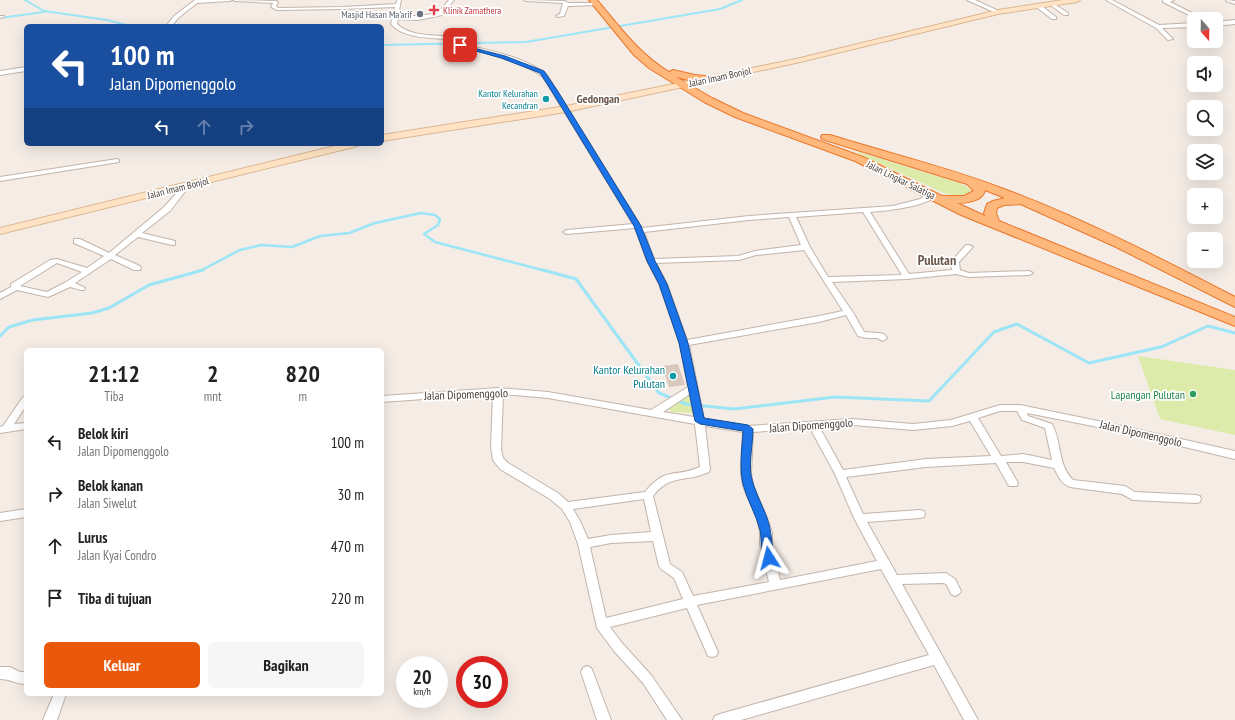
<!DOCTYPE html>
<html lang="id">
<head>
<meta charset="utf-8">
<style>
  body { margin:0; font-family:"PT Sans Narrow",sans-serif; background:#f6f6f6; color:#222; height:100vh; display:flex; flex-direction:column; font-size:15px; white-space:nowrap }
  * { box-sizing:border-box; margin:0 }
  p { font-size:13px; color:#767676 }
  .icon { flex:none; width:22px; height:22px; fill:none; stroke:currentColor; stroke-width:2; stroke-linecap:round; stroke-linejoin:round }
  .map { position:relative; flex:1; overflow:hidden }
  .sheet { position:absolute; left:24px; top:348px; width:360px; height:348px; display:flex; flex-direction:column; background:#fff; border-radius:6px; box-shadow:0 4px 16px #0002 }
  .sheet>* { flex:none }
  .banner { position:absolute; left:24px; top:24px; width:360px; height:122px; border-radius:6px; box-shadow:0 4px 16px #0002; background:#1a4fa0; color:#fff; overflow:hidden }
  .needle { width:26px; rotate:160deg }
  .buttons { position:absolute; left:1187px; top:12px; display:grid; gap:8px }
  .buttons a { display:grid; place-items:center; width:36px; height:36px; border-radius:6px; background:#fff; box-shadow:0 4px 16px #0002; font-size:20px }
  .speed { position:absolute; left:396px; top:656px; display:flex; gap:8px; font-size:20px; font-weight:700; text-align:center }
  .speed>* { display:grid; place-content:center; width:52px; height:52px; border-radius:50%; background:#fff; box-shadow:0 4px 16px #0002; line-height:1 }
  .speed small { font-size:10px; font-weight:400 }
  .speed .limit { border:6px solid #d22; background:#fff; color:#111 }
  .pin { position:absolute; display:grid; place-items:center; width:34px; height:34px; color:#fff; margin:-17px; border-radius:8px; box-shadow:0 2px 6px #0006 }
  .me { position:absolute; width:44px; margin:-22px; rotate:351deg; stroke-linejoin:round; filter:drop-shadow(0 0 3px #0008) }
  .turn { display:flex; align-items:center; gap:14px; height:84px; padding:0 20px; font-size:18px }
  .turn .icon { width:52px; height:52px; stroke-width:2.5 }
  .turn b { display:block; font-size:28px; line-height:34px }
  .lanes { display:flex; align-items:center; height:38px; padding:0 20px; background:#0003; justify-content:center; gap:20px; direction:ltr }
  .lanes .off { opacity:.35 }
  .eta { display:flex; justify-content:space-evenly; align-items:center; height:68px; text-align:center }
  .eta b { font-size:24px; font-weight:700; line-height:28px }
  .cta { display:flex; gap:8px; margin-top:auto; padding:8px 20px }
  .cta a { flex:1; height:46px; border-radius:6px; background:#ea580c; color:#fff; font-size:16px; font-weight:700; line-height:46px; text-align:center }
  .cta a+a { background:#f6f6f6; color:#222 }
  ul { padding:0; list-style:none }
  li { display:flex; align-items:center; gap:12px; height:52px; padding:0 20px }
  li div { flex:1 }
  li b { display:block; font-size:15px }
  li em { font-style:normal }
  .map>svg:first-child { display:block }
</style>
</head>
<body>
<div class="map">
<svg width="1235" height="720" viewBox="0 0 1235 720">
  <rect width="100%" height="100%" fill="#f4ece5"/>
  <path fill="#ddebaa" d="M 858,152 L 960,183 L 970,189 L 972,192 L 961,196 L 946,194 L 857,153 Z
    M 1138,356 L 1235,370 L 1235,435 L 1160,419 Z
    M 690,394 L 694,413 L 672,412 L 668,408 Z"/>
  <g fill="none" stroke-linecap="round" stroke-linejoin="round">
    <path stroke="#9ce5f6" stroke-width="2" d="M 25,0 L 44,11 L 107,20 L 130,26
      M 0,18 L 44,12
      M 382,45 L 526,42 L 720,9 L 742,0"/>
    <path stroke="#9ce5f6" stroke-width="2.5" d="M 200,271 L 240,250 L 261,245 L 292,247 L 320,236 L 349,233 L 375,223 L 421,213 L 435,215 L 440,219 L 438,225 L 424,234 L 435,242 L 546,271"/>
    <path stroke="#9ce5f6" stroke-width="3" d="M 543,270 L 576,279 L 659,393 L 686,404 L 734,409 L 835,397 L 929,401 L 994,332 L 1017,324 L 1089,363 L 1161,347 L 1208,326 L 1235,333
      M 0,336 L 9,327 L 33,320 L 92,313 L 109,308 L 149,285 L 203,270"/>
  </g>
  <path fill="#d9c8bd" d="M 678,364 L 685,385 L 669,387 L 662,366 Z"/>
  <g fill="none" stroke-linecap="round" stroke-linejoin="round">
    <defs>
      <path id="minor" d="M 195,0 L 232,0 L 230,1 L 197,3 L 178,18 L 172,26 L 166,26 L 174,16 Z
        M 233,0 L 276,1 L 278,2 L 276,6 L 278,8 L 343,7 L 396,4 L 397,0 L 401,0 L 398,16 L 418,16 L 438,13 L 449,0 L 454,0 L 442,15 L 418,20 L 398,19 L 397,24 C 411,38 439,34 458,38 L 462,44 C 490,51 524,56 547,75 L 642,228 L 749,216 L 893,206 L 920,199 L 929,194 L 935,194 L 935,198 C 914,208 892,210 870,212 L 909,274 L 952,270 L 951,262 L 966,245 L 969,245 L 973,247 L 959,262 L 960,270 L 969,273 L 1029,271 L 1033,273 L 1029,275 L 969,277 L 956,274 L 907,279 L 832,282 L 854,314 L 864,332 L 878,333 L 884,334 L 887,338 L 883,341 L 877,338 L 867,338 L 858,336 L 846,315 L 819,322 L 689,345 L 704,419 L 748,426 L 853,419 L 913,424 L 951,420 L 1000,405 L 1020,405 L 1108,423 L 1235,451 L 1235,459 L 1108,429 L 1027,413 L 1028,416 L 1052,424 C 1062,442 1057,464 1073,480 L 1125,486 L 1135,492 L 1196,495 L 1200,496 L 1201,499 L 1200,502 L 1196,503 L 1133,500 L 1122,494 L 1070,487 C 1061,484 1058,475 1054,468 L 1023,462 L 1006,462 L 1018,483 L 1017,486 L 1009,486 L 996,463 L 926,467 L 846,477 L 863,514 L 920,510 L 924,511 L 925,514 L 924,517 L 920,518 L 867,522 L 897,575 L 946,573 L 955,579 L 961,591 L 959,594 L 955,596 L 951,594 L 947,585 L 944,583 L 902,584 L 978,720 L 964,720 L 934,665 L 741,720 L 713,720 L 715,716 L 720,714 L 929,655 L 881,569 L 697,605 L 718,652 L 716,656 L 712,657 L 708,656 L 687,608 L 610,627 L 622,643 L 651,675 L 682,720 L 667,720 L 643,683 L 614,651 L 597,628 L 578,544 L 570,522 L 562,509 L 550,499 L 500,469 L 493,460 L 491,447 L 493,394 L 382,402 L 382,396 L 498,388 L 548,392 L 651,410 L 688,387 L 680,343 L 659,284 L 647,261 L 636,230 L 635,228 L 567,234 L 563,232 L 567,230 L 633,224 L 543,77 C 520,59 486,53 458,46 L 455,44 L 454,40 C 434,37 405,40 391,24 L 395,7 L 343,9 L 277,10 L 271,7 L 273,3 L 235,1 ZM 863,212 L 902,275 L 828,277 L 810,247 L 796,217 ZM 789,217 L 801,245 L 755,251 L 738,256 L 654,259 L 644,232 L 749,220 ZM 804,250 L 843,311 L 819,316 L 687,340 L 667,284 L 656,263 L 739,260 L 756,255 ZM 503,394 L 548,398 L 695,424 L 700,467 C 675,478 666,466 645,492 L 568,502 L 558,493 L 508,463 L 503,458 L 501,450 ZM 690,394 L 694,417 L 663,412 ZM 1000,411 L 1017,411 L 1022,420 L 1045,428 L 1052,460 L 1023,454 L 1001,456 L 978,418 ZM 970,421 L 991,456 L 926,459 L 843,470 L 820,428 L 853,425 L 913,430 L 952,426 ZM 705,426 L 743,432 L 741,473 L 743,486 L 757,518 L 760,532 L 760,544 L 769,582 L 693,596 L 682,572 L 670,564 L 653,496 C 671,473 685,483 709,472 L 710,469 ZM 810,428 L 835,474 L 854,518 L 877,561 L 780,580 L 772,544 L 772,532 L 767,518 L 753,486 L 751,473 L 753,432 ZM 644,499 L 651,532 L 611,535 L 588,539 L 580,521 L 573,509 ZM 653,541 L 659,566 L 661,569 L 674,578 L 683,599 L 606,618 L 590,547 L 611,543 Z
        M 524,0 L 565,1 L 568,3 L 596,3 L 598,4 L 596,5 L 568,6 L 564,16 L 558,17 L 556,16 L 560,14 L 563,3 L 526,1 Z
        M 1106,0 L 1112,0 L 1159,25 L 1194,23 L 1194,27 L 1162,28 L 1173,39 L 1168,40 L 1156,28 Z
        M 1163,0 L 1174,0 L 1170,2 L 1204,19 L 1197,19 L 1163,2 Z
        M 1226,0 L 1235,1 L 1235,4 L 1226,1 Z
        M 1051,2 L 1068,13 L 1068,15 L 1064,15 L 1049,4 L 1049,3 Z
        M 1035,4 L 1039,4 L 1056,17 L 1056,19 L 1052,19 L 1035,6 Z
        M 0,16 L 4,16 L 4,17 L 0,18 Z
        M 1235,20 L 1235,24 L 1216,26 L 1216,22 Z
        M 26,67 L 26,71 L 0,75 L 0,71 Z
        M 117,159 L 119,160 L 119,162 L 0,181 L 0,177 Z
        M 187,183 L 190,185 L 170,211 L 142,233 L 175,241 L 175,245 L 172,245 L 138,237 L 115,255 L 140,266 L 141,268 L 140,270 L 134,270 L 111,259 L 75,283 L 85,288 L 84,290 L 81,290 L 70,287 L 48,297 L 17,290 L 0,299 L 0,293 L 11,287 L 11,284 L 50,260 L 57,259 L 87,268 L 104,256 L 74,243 L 74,239 L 80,239 L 109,253 L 164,207 L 185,184 ZM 57,263 L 82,272 L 66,282 L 47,292 L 20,286 Z
        M 26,396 L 26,406 L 14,424 L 26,423 L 26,429 L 0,433 L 0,427 L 3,426 L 23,397 Z
        M 26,509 L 26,517 L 0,521 L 0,513 Z
        M 587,666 L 591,668 L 593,672 L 611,720 L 597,720 L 581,672 L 583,668 Z
        M 0,667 L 10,667 L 20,672 L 26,672 L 26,684 C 16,684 10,679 0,679 Z
        M 54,694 L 66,694 L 57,720 L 43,720 Z"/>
      <path id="tertiary" d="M 967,0 L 975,0 L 1001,12 L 996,13 Z"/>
      <path id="secondary" d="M 1063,0 L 1080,0 L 1077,2 L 998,14 L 796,63 L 566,112 L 382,141 L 382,135 L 566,106 L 796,59 L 998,10 Z
        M 343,144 L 360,144 L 358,146 L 0,234 L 0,228 Z"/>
      <path id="trunk" d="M 589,0 L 597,0 C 619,26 639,54 669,72 L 673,70 L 695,75 L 714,77 L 716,79 C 709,86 685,79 676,77 L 712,98 L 743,113 L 863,157 L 942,196 L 964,196 L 974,191 L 967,184 L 822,139 L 821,137 L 822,135 L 830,135 C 888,153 947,167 1004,189 C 1084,219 1160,258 1235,297 L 1235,307 L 1114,246 L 1025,206 L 1021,204 L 1004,205 L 997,208 L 996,213 L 999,221 L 1235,317 L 1235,326 L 961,215 L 855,161 L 735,117 L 704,102 L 649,68 L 634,55 ZM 985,190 L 1005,198 L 993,201 L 987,204 L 984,213 L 985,216 L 957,203 C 967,203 983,201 985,190 Z"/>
    </defs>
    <use href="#minor" stroke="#c3b4aa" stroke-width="2"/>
    <use href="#tertiary" stroke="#c3b4aa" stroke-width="2"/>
    <use href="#secondary" stroke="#dbb793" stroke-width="2"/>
    <use href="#trunk" stroke="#e9772a" stroke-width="2"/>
    <use href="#minor" fill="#fff" fill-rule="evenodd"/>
    <use href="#tertiary" fill="#fff" fill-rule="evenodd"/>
    <use href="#secondary" fill="#ffe3c4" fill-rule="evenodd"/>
    <use href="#trunk" fill="#ffb87c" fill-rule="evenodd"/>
  </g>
  <path fill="#1a73e8" stroke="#114b97" d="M 458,44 L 505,56 L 544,71 L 557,90 L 641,226 L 655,261 L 667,284 L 688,343 L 704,418 L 748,425 L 753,429 C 753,443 749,461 751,475 C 754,490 762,504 767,518 C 772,531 771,544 775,558 L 773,561 L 769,562 L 765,561 C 760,551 762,541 760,530 C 756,514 747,500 743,484 C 739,467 742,448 743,431 L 700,424 L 695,421 L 679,343 L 659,284 L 647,261 L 634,226 L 551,90 L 540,73 L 501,58 L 458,46 Z"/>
  <path fill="#e0444e" stroke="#fff" stroke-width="1.5" d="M432 4h4v4h4v4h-4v4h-4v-4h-4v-4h4z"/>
  <circle fill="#6b7280" stroke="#fff" stroke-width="1.5" cx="420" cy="14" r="4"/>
  <g fill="#0f9aa8" stroke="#fff" stroke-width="1.5">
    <circle cx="546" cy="99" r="4"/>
    <circle cx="673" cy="376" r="4"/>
  </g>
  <circle fill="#2e9e5b" stroke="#fff" stroke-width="1.5" cx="1193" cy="394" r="4"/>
  <g text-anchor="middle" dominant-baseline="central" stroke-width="3.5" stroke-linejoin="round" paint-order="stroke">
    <g font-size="10" fill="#be3a42" stroke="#fff" text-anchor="start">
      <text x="443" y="10">Klinik Zamathera</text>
    </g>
    <g font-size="10" fill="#5b616d" stroke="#fff" text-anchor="end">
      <text x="412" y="14">Masjid Hasan Ma'arif</text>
    </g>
    <g font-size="10" fill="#473b34" stroke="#fff">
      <text transform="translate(720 77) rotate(-12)">Jalan Imam Bonjol</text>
      <text transform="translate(901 180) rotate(26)">Jalan Lingkar Salatiga</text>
      <text transform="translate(178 188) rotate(-14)">Jalan Imam Bonjol</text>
    </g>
    <g font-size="10" fill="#0d838f" stroke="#fff" text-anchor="end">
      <text x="538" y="93">Kantor Kelurahan<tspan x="538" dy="12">Kecandran</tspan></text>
    </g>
    <g font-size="12" font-weight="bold" fill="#6a564a" stroke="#fff">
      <text x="598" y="98">Gedongan</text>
    </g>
    <g font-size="12" fill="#0d838f" stroke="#fff" text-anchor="end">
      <text x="665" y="369">Kantor Kelurahan<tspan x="665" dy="14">Pulutan</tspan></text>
    </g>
    <g font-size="12" fill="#473b34" stroke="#fff">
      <text transform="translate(466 394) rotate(-2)">Jalan Dipomenggolo</text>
      <text transform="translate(811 425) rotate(-4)">Jalan Dipomenggolo</text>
      <text transform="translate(1141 433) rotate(13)">Jalan Dipomenggolo</text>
    </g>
    <g font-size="12" fill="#27864d" stroke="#fff" text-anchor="end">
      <text x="1185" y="394">Lapangan Pulutan</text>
    </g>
    <g font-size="14" font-weight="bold" fill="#6a564a" stroke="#fff">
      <text x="937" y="260">Pulutan</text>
    </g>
  </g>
</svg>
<div class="buttons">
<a><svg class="needle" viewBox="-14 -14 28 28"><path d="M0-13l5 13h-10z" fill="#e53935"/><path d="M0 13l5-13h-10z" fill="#767676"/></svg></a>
<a><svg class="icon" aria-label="sound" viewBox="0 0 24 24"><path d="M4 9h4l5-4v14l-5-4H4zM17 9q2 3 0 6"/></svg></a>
<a><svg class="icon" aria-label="search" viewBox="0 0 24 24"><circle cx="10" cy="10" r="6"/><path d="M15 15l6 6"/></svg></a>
<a><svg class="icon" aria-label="layers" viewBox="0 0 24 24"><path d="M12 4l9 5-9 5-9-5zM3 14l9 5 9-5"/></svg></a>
<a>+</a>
<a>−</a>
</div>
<div class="speed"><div>20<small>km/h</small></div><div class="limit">30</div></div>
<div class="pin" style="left:460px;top:45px;background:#d93025"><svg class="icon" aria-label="arrive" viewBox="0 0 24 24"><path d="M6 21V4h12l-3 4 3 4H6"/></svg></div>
<svg class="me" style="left:769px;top:558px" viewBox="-20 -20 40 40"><path d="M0-17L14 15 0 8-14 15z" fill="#1a73e8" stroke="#fff" stroke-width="4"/></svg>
<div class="banner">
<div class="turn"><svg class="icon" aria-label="left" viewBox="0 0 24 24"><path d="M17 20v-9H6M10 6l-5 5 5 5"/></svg><div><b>100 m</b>Jalan Dipomenggolo</div></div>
<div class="lanes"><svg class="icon" aria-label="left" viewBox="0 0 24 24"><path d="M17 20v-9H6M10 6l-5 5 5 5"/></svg><svg class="icon off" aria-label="ahead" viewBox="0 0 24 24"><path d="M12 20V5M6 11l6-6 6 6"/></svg><svg class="icon off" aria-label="right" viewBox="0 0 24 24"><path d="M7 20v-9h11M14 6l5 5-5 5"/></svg></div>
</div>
<section class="sheet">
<div class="eta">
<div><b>21:12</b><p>Tiba</p></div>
<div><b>2</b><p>mnt</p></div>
<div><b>820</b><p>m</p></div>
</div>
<ul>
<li><svg class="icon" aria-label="left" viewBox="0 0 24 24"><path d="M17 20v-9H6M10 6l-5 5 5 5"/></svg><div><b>Belok kiri</b><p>Jalan Dipomenggolo</p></div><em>100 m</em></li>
<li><svg class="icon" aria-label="right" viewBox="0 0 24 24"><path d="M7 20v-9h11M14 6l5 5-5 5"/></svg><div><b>Belok kanan</b><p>Jalan Siwelut</p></div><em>30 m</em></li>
<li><svg class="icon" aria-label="ahead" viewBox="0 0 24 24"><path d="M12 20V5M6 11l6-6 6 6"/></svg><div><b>Lurus</b><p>Jalan Kyai Condro</p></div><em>470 m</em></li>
<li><svg class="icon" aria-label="arrive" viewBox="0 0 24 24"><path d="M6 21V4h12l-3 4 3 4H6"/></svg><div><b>Tiba di tujuan</b></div><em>220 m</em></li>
</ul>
<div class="cta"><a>Keluar</a><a>Bagikan</a></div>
</section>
</div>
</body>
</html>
